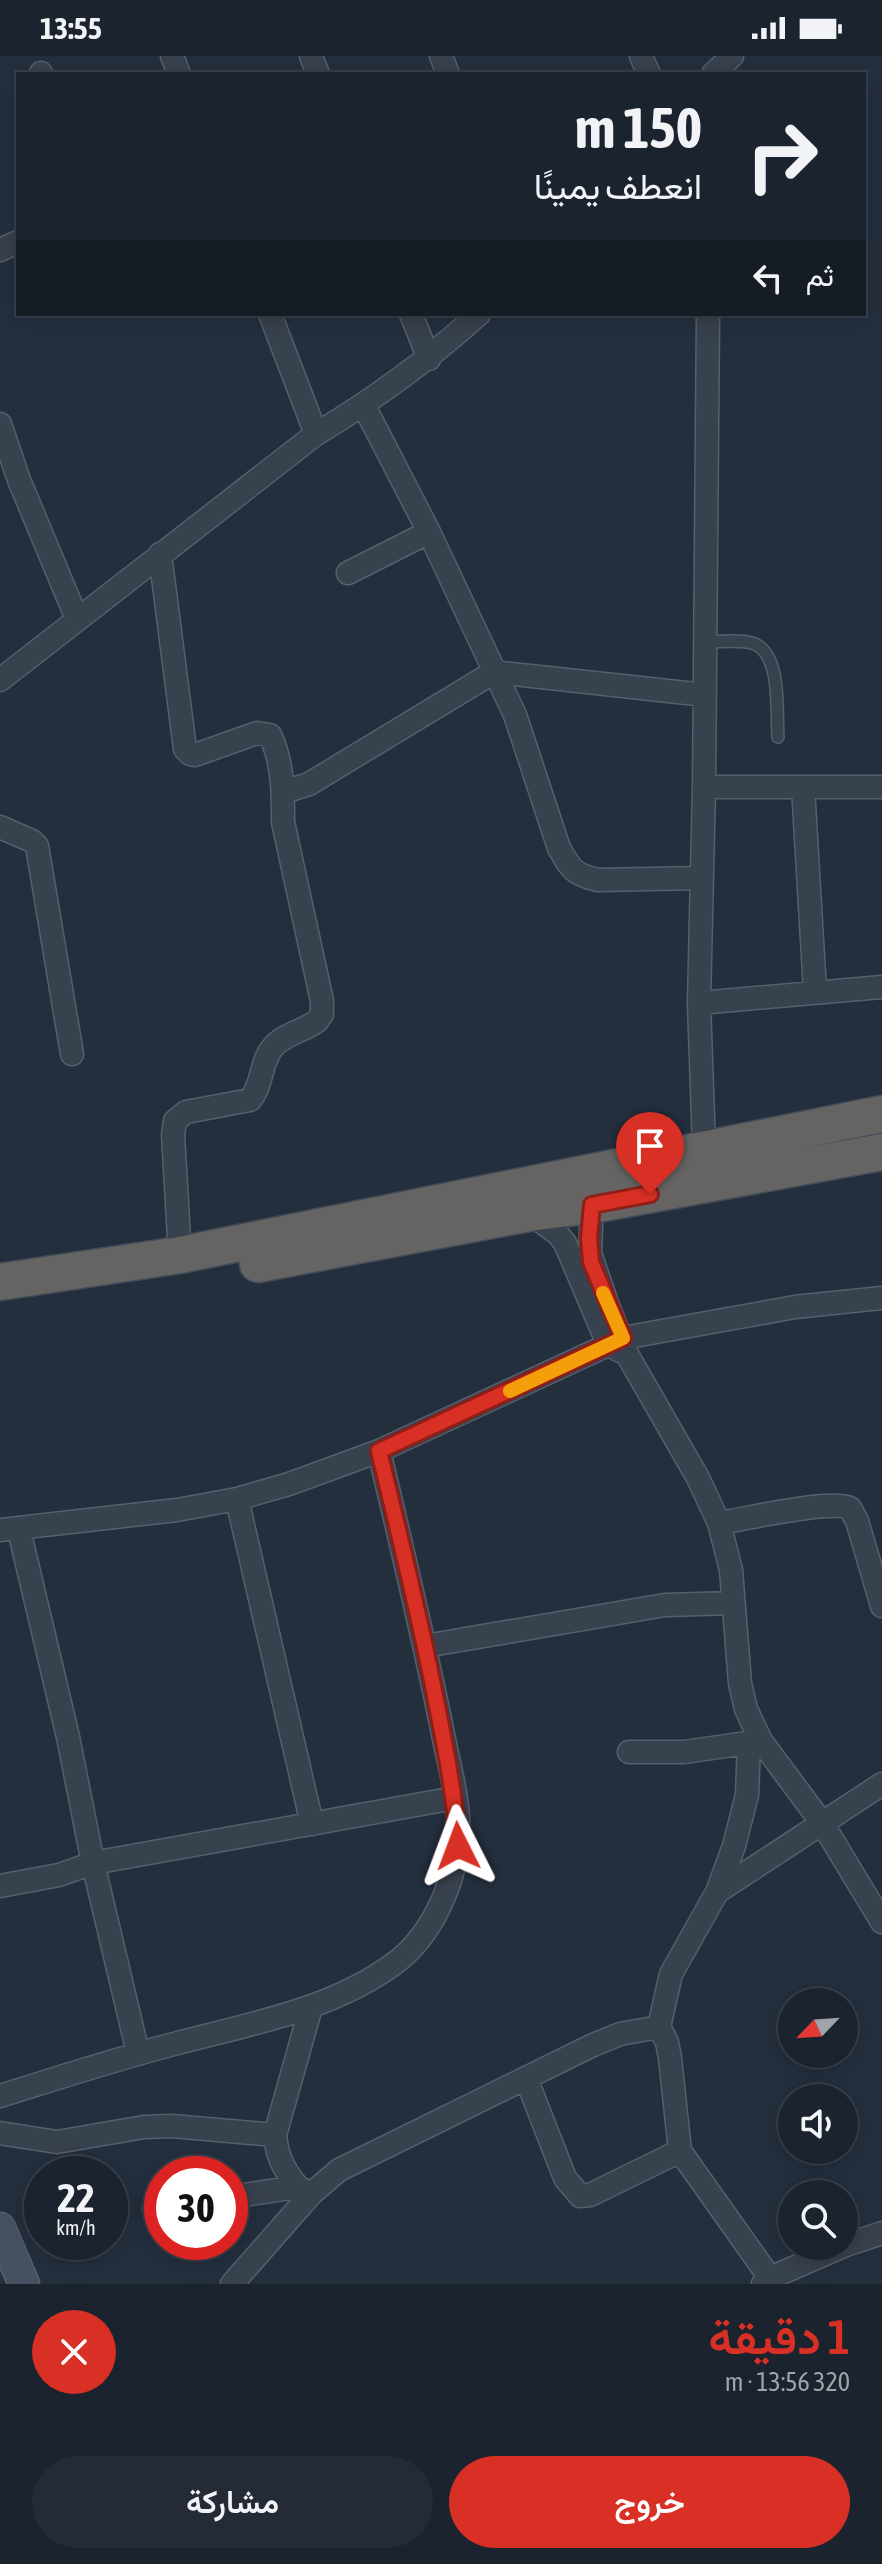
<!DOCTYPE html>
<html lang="ar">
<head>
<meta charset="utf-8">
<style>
  body { margin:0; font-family:"Asap Condensed",Vazirmatn,sans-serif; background:#242b36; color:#f1f3f6; direction:rtl; height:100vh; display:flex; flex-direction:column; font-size:30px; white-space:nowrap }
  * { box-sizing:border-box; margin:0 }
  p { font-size:26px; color:#a0a4aa }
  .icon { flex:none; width:44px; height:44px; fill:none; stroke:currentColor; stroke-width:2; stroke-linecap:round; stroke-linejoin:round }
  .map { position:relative; height:2228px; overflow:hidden; direction:ltr }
  .panel { display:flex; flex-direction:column; background:#1b232e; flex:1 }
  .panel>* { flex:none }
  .top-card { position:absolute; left:16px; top:16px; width:850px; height:244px; border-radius:0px; box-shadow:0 4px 20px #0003,0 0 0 2px #39404a; direction:rtl; background:#1b232e; color:#f1f3f6; overflow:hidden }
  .needle { width:52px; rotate:245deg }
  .buttons { position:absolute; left:778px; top:1932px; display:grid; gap:16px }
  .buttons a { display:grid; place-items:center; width:80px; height:80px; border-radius:50%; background:#1b232e; box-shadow:0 4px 20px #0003,0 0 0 2px #39404a; font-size:40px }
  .speed { position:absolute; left:24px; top:2100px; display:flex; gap:16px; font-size:40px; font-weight:700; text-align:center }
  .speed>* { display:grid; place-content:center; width:104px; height:104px; border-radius:50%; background:#1b232e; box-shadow:0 4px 20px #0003,0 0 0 2px #39404a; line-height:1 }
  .speed small { font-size:20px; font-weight:400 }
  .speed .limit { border:12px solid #d22; background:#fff; color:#111 }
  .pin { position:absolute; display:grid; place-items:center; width:68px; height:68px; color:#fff; margin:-82px -34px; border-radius:50% 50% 50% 0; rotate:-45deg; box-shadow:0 0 8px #0007 }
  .pin .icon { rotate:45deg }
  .me { position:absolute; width:88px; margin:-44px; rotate:357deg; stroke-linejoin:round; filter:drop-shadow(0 0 6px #0008) }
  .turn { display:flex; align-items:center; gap:28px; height:168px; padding:0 32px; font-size:36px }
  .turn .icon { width:104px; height:104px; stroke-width:2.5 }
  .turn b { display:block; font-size:56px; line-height:68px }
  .then { display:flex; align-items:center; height:76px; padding:0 32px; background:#0003; gap:16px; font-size:30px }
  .round { display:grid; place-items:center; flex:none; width:84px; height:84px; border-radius:42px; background:#242b36 }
  .summary { display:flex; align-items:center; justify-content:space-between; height:136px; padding:0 32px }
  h1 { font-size:48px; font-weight:600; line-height:60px; color:#d93025 }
  .primary-button { display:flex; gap:16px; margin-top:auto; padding:16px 32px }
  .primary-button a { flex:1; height:92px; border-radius:48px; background:#d93025; color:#fff; font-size:32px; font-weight:600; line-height:92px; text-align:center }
  .primary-button a+a { background:#242b36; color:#f1f3f6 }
  .status { display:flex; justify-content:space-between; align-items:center; height:56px; padding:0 40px; background:#1b232e; direction:ltr }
  .status svg { height:22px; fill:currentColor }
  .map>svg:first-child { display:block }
</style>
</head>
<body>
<div class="status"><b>13:55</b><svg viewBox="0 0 49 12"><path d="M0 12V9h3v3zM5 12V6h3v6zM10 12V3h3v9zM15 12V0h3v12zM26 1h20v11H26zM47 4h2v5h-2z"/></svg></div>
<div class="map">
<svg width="882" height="2228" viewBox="0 0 882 2228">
  <rect width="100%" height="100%" fill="#242f3e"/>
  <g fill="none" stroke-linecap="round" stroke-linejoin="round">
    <defs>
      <path id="service" d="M 706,586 C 720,586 743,583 755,588 C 782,601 776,655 778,681"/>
      <path id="minor" d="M 172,0 L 179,18
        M 311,0 L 318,18
        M 441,0 L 448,18
        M 641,0 L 649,18
        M 41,17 L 41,18
        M 713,18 L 732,0
        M 0,194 L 18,186
        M 270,258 L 316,378
        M 411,258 L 429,303
        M 364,350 L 429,476 L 515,659 L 559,792 C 571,813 573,818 598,824 L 701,822
        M 0,368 L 19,424 L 77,563
        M 160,498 L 185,693 L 190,698 L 195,699 L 257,677 L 270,679 C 283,706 283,736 283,766 L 322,945 L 322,958 L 317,965 C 304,975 284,978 273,991 C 260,1006 263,1029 250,1044 L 186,1056 L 175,1065 L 173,1079 L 180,1199
        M 348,517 L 429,476
        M 0,624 L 316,378 C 375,343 428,304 479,258
        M 704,731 L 882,731
        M 803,731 L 815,935
        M 284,736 L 309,728 L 494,616 L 705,639
        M 0,771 L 32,785 L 37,790 L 72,998
        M 699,947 L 882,931
        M 704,1091 L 699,947 L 704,731 L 708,258
        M 592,1149 L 590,1197 L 607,1247 L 628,1300 L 698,1422 L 719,1467 L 731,1514 L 740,1627 L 746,1653 L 761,1685 L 822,1767 L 882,1866
        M 529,1157 L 557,1177 L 565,1187 L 608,1288 L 620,1295
        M 237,1443 L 312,1768
        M 719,1467 C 746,1463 829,1443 850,1452 L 857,1465 L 882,1550
        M 0,1474 L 177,1454 L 237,1443 L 289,1428 L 379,1395 L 623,1282 L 795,1251 L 882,1242
        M 19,1474 L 68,1681 L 93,1807 L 138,1997
        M 425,1590 L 665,1549 L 733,1547
        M 749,1688 L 747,1739 L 734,1790 L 717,1836 L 671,1918 L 659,1971 L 667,1986 L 670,2002 L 680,2095 L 770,2222
        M 629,1696 L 684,1696 L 761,1685
        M 0,1830 L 59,1819 L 93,1807 L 455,1742
        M 717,1836 L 882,1728
        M 526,2022 L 565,2122 L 580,2140 L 590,2139 L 680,2095
        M 0,2040 C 58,2022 116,2003 174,1988 C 249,1968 332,1954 395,1907 C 429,1882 452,1834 457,1793 C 463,1754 449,1711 442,1673 C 423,1580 401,1487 379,1395
        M 0,2077 L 57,2086 L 144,2071 L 172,2070 L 275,2079
        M 298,2131 C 284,2114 277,2101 275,2079 L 311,1951
        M 230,2141 L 298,2131 L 307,2136
        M 154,2152 L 162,2151
        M 232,2228 L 311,2138 L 339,2114 L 593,1989 L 620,1978 L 659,1971
        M 763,2228 L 770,2222 L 846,2189 L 882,2177"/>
      <path id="secondary" d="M 0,2172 L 24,2228"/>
      <path id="trunk" d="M 258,1208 L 529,1157 L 592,1149 L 882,1096
        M 0,1226 L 180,1199 L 882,1058"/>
    </defs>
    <use href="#service" stroke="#565f6c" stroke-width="14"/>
    <use href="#minor" stroke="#565f6c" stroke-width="25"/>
    <use href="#secondary" stroke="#565f6c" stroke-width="33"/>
    <use href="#trunk" stroke="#434c59" stroke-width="39"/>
    <use href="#service" stroke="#38414e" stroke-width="11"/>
    <use href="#minor" stroke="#38414e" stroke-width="22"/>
    <use href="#secondary" stroke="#465061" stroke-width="30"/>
    <use href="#trunk" stroke="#656462" stroke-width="36"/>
  </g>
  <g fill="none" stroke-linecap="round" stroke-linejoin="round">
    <defs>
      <path id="route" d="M 458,1790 C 455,1741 446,1694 436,1645 C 420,1561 399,1478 379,1395 L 623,1282 L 591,1206 L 589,1182 L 592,1149 L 650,1138"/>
    </defs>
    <use href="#route" stroke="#8d1f18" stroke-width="20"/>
    <use href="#route" stroke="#d93025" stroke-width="14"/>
    <path stroke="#f59e0b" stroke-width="14" d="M 510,1335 L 623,1282 L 603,1237"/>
  </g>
</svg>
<div class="buttons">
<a><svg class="needle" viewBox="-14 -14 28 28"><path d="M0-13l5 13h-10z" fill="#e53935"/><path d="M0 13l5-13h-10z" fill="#a0a4aa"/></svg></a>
<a><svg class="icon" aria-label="sound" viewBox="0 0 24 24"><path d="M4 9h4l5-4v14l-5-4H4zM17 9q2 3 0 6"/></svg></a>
<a><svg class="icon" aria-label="search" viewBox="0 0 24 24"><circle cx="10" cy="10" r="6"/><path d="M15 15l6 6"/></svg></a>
</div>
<div class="speed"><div>22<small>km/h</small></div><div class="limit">30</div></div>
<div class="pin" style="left:650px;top:1138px;background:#d93025"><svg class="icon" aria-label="arrive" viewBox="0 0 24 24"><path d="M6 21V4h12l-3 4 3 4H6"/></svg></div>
<svg class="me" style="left:458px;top:1790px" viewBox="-20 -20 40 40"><path d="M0-17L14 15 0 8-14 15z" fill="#d93025" stroke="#fff" stroke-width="4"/></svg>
<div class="top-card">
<div class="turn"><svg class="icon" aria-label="right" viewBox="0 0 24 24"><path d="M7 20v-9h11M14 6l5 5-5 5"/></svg><div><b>150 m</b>انعطف يمينًا</div></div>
<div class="then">ثم<svg class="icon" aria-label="left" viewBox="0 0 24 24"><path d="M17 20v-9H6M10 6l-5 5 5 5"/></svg></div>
</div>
</div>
<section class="panel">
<div class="summary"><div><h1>1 دقيقة</h1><p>320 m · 13:56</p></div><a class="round" style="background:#d93025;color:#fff"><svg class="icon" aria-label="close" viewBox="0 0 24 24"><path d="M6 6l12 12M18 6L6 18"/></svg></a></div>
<div class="primary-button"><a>خروج</a><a>مشاركة</a></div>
</section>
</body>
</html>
